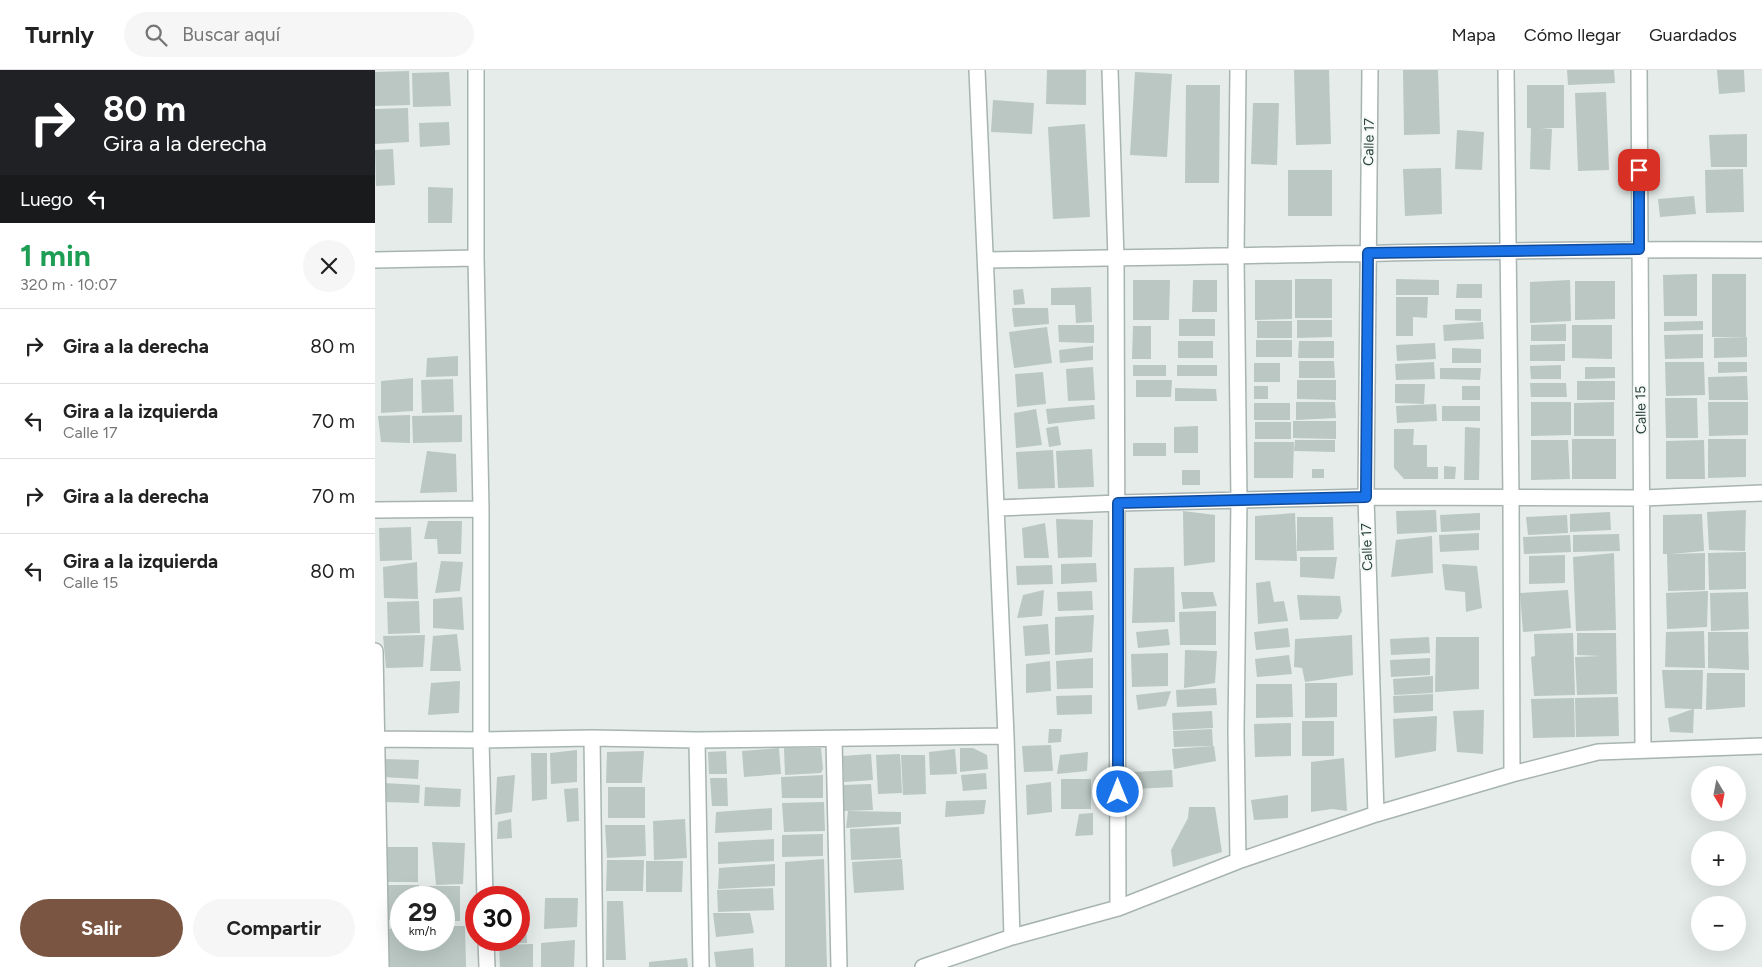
<!DOCTYPE html>
<html lang="es">
<head>
<meta charset="utf-8">
<style>
  body { margin:0; font-family:Figtree,sans-serif; background:#f6f6f6; color:#222; height:100vh; display:flex; flex-direction:column; font-size:19px; white-space:nowrap }
  * { box-sizing:border-box; margin:0 }
  p { font-size:16px; color:#767676 }
  .icon { flex:none; width:28px; height:28px; fill:none; stroke:currentColor; stroke-width:2; stroke-linecap:round; stroke-linejoin:round }
  .map { position:relative; flex:1; overflow:hidden }
  .drawer { display:flex; flex-direction:column; background:#fff; width:375px }
  .drawer>* { flex:none }
  .guide { background:#202124; color:#fff; overflow:hidden }
  .needle { width:32px; rotate:170deg }
  .controls { position:absolute; left:1316px; top:696px; display:grid; gap:10px }
  .controls a { display:grid; place-items:center; width:55px; height:55px; border-radius:50%; background:#fff; box-shadow:0 5px 20px #0002; font-size:25px }
  .speed { position:absolute; left:15px; top:816px; display:flex; gap:10px; font-size:25px; font-weight:700; text-align:center }
  .speed>* { display:grid; place-content:center; width:65px; height:65px; border-radius:50%; background:#fff; box-shadow:0 5px 20px #0002; line-height:1 }
  .speed small { font-size:12px; font-weight:400 }
  .speed .limit { border:8px solid #d22; background:#fff; color:#111 }
  .pin { position:absolute; display:grid; place-items:center; width:42px; height:42px; color:#fff; margin:-21px; border-radius:10px; box-shadow:0 2px 8px #0006 }
  .me { position:absolute; width:55px; margin:-28px; rotate:0deg; stroke-linejoin:round; filter:drop-shadow(0 0 4px #0008) }
  .turn { display:flex; align-items:center; gap:18px; height:105px; padding:0 20px; font-size:22px }
  .turn .icon { width:65px; height:65px; stroke-width:2.5 }
  .turn b { display:block; font-size:35px; line-height:42px }
  .then { display:flex; align-items:center; height:48px; padding:0 20px; background:#0003; gap:10px; font-size:19px }
  .round { display:grid; place-items:center; flex:none; width:52px; height:52px; border-radius:26px; background:#f6f6f6 }
  .overview { display:flex; align-items:center; justify-content:space-between; height:85px; padding:0 20px }
  h1 { font-size:30px; font-weight:700; line-height:38px; color:#1e9e55 }
  .primary-button { display:flex; gap:10px; margin-top:auto; padding:10px 20px }
  .primary-button a { flex:1; height:58px; border-radius:30px; background:#7a5542; color:#fff; font-size:20px; font-weight:700; line-height:58px; text-align:center }
  .primary-button a+a { background:#f6f6f6; color:#222 }
  ul { padding:0; list-style:none }
  li { display:flex; align-items:center; gap:15px; height:75px; padding:0 20px; border-top:1px solid #e0e0e0 }
  li div { flex:1 }
  li b { display:block; font-size:19px }
  li em { font-style:normal }
  header { display:flex; align-items:center; gap:30px; box-sizing:border-box; height:70px; padding:0 25px; background:#fff; border-bottom:1px solid #e0e0e0 }
  header strong { font-size:24px }
  nav { display:flex; gap:28px; margin-inline-start:auto; font-size:18px }
  .search { width:350px; height:45px; background:#f6f6f6; display:flex; align-items:center; gap:12px; box-sizing:border-box; padding:0 18px; border-radius:28px; color:#767676; font-size:19px }
  main { display:flex; flex:1; min-height:0 }
  .map>svg:first-child { display:block }
</style>
</head>
<body>
<header>
<strong>Turnly</strong>
<div class="search"><svg class="icon" aria-label="search" viewBox="0 0 24 24"><circle cx="10" cy="10" r="6"/><path d="M15 15l6 6"/></svg>Buscar aquí</div>
<nav><a>Mapa</a><a>Cómo llegar</a><a>Guardados</a></nav>
</header>
<main>
<section class="drawer">
<div class="guide">
<div class="turn"><svg class="icon" aria-label="right" viewBox="0 0 24 24"><path d="M7 20v-9h11M14 6l5 5-5 5"/></svg><div><b>80 m</b>Gira a la derecha</div></div>
<div class="then">Luego<svg class="icon" aria-label="left" viewBox="0 0 24 24"><path d="M17 20v-9H6M10 6l-5 5 5 5"/></svg></div>
</div>
<div class="overview"><div><h1>1 min</h1><p>320 m · 10:07</p></div><a class="round"><svg class="icon" aria-label="close" viewBox="0 0 24 24"><path d="M6 6l12 12M18 6L6 18"/></svg></a></div>
<ul>
<li><svg class="icon" aria-label="right" viewBox="0 0 24 24"><path d="M7 20v-9h11M14 6l5 5-5 5"/></svg><div><b>Gira a la derecha</b></div><em>80 m</em></li>
<li><svg class="icon" aria-label="left" viewBox="0 0 24 24"><path d="M17 20v-9H6M10 6l-5 5 5 5"/></svg><div><b>Gira a la izquierda</b><p>Calle 17</p></div><em>70 m</em></li>
<li><svg class="icon" aria-label="right" viewBox="0 0 24 24"><path d="M7 20v-9h11M14 6l5 5-5 5"/></svg><div><b>Gira a la derecha</b></div><em>70 m</em></li>
<li><svg class="icon" aria-label="left" viewBox="0 0 24 24"><path d="M17 20v-9H6M10 6l-5 5 5 5"/></svg><div><b>Gira a la izquierda</b><p>Calle 15</p></div><em>80 m</em></li>
</ul>
<div class="primary-button"><a>Salir</a><a>Compartir</a></div>
</section>
<div class="map">
<svg width="1387" height="897" viewBox="0 0 1387 897">
  <rect width="100%" height="100%" fill="#e5ecea"/>
  <path fill="#bac7c3" d="M 672,0 L 711,0 L 711,35 L 671,34 Z
    M 919,0 L 954,0 L 956,74 L 921,75 Z
    M 1028,0 L 1063,0 L 1065,64 L 1029,65 Z
    M 1192,0 L 1239,0 L 1240,13 L 1193,15 Z
    M 1342,0 L 1369,0 L 1370,22 L 1344,24 Z
    M 34,1 L 35,35 L 0,36 L 0,2 Z
    M 74,2 L 76,36 L 38,37 L 37,3 Z
    M 760,2 L 797,4 L 792,87 L 755,85 Z
    M 811,15 L 845,15 L 844,113 L 810,113 Z
    M 1152,15 L 1189,15 L 1189,58 L 1166,58 L 1177,59 L 1175,100 L 1155,99 L 1156,58 L 1152,58 Z
    M 1231,22 L 1234,100 L 1203,101 L 1200,23 Z
    M 618,30 L 659,33 L 657,64 L 616,62 Z
    M 878,33 L 904,33 L 902,95 L 876,94 Z
    M 33,38 L 34,72 L 0,74 L 0,39 Z
    M 74,52 L 75,75 L 45,77 L 44,53 Z
    M 710,54 L 715,147 L 678,149 L 673,57 Z
    M 1082,60 L 1109,62 L 1107,100 L 1080,99 Z
    M 1372,64 L 1372,97 L 1336,97 L 1334,65 Z
    M 18,79 L 20,115 L 1,116 L 0,80 Z
    M 1066,98 L 1067,144 L 1030,146 L 1028,99 Z
    M 1368,99 L 1369,142 L 1331,143 L 1330,100 Z
    M 913,100 L 957,100 L 957,146 L 913,146 Z
    M 53,117 L 78,118 L 77,153 L 53,153 Z
    M 1319,126 L 1321,144 L 1285,147 L 1283,129 Z
    M 1322,204 L 1322,246 L 1289,246 L 1288,205 Z
    M 1337,204 L 1371,204 L 1371,267 L 1337,267 Z
    M 920,209 L 957,209 L 957,248 L 920,248 Z
    M 1021,209 L 1064,210 L 1064,225 L 1021,225 Z
    M 758,210 L 795,210 L 794,250 L 758,250 Z
    M 818,210 L 842,210 L 842,242 L 817,242 Z
    M 880,210 L 917,210 L 917,249 L 880,250 Z
    M 1195,210 L 1196,251 L 1155,253 L 1155,212 Z
    M 1200,211 L 1240,211 L 1240,249 L 1200,250 Z
    M 1082,214 L 1107,214 L 1107,228 L 1081,228 Z
    M 716,217 L 717,252 L 701,253 L 700,235 L 676,235 L 676,218 Z
    M 648,219 L 650,234 L 639,235 L 638,220 Z
    M 1021,227 L 1053,227 L 1052,248 L 1038,247 L 1038,266 L 1021,266 Z
    M 637,238 L 673,238 L 674,254 L 639,257 Z
    M 1080,239 L 1106,239 L 1106,251 L 1080,250 Z
    M 804,249 L 840,249 L 840,266 L 804,266 Z
    M 922,250 L 957,250 L 957,267 L 922,268 Z
    M 882,251 L 917,251 L 917,268 L 882,268 Z
    M 1328,251 L 1328,260 L 1289,261 L 1289,252 Z
    M 1108,252 L 1109,269 L 1069,271 L 1068,255 Z
    M 1191,254 L 1191,271 L 1156,271 L 1156,255 Z
    M 683,255 L 719,255 L 719,273 L 684,272 Z
    M 1197,255 L 1237,255 L 1237,289 L 1197,288 Z
    M 758,256 L 776,256 L 776,289 L 757,289 Z
    M 672,257 L 677,293 L 639,298 L 634,262 Z
    M 1328,264 L 1328,288 L 1290,289 L 1289,265 Z
    M 1372,267 L 1372,287 L 1339,288 L 1339,268 Z
    M 881,270 L 917,270 L 917,287 L 881,287 Z
    M 803,271 L 838,271 L 838,288 L 803,288 Z
    M 924,271 L 959,271 L 959,288 L 923,288 Z
    M 1060,273 L 1061,289 L 1022,291 L 1021,275 Z
    M 1190,274 L 1190,291 L 1155,291 L 1155,275 Z
    M 718,276 L 718,290 L 685,293 L 684,280 Z
    M 1077,278 L 1106,279 L 1106,293 L 1077,293 Z
    M 83,286 L 83,306 L 51,307 L 52,288 Z
    M 924,291 L 959,291 L 960,308 L 924,308 Z
    M 1059,292 L 1060,309 L 1021,310 L 1020,294 Z
    M 1290,292 L 1329,292 L 1330,325 L 1291,326 Z
    M 1343,292 L 1372,292 L 1372,302 L 1343,303 Z
    M 879,293 L 905,293 L 905,312 L 879,312 Z
    M 758,295 L 791,295 L 791,306 L 758,306 Z
    M 802,295 L 842,295 L 842,306 L 802,306 Z
    M 1186,295 L 1186,309 L 1156,309 L 1155,296 Z
    M 718,297 L 720,330 L 693,331 L 691,299 Z
    M 1210,297 L 1240,297 L 1240,308 L 1210,309 Z
    M 1065,298 L 1106,298 L 1105,310 L 1065,309 Z
    M 668,302 L 671,334 L 642,337 L 640,304 Z
    M 1372,306 L 1373,330 L 1334,330 L 1333,307 Z
    M 38,308 L 38,341 L 6,343 L 6,311 Z
    M 78,309 L 79,342 L 47,343 L 46,310 Z
    M 761,310 L 797,310 L 796,327 L 761,327 Z
    M 922,310 L 961,310 L 961,330 L 922,329 Z
    M 1202,311 L 1240,311 L 1240,330 L 1202,330 Z
    M 1155,313 L 1191,313 L 1192,327 L 1156,327 Z
    M 1020,314 L 1050,314 L 1049,334 L 1020,333 Z
    M 879,316 L 893,316 L 893,329 L 879,329 Z
    M 1087,316 L 1105,316 L 1105,330 L 1087,330 Z
    M 800,318 L 841,319 L 842,331 L 800,331 Z
    M 1290,328 L 1322,328 L 1323,368 L 1291,368 Z
    M 921,332 L 960,332 L 961,348 L 921,350 Z
    M 1156,332 L 1196,332 L 1196,365 L 1156,366 Z
    M 1239,332 L 1239,366 L 1199,366 L 1199,333 Z
    M 1333,332 L 1373,332 L 1373,365 L 1334,366 Z
    M 879,333 L 915,333 L 915,350 L 879,350 Z
    M 1061,334 L 1062,351 L 1022,353 L 1021,336 Z
    M 719,335 L 720,349 L 673,354 L 671,339 Z
    M 1067,336 L 1105,336 L 1105,351 L 1067,351 Z
    M 661,339 L 667,375 L 641,378 L 639,343 Z
    M 35,345 L 35,373 L 6,372 L 3,346 Z
    M 87,345 L 87,372 L 38,373 L 37,346 Z
    M 918,351 L 961,351 L 961,369 L 918,368 Z
    M 880,352 L 916,352 L 916,369 L 880,369 Z
    M 683,356 L 686,375 L 674,377 L 671,358 Z
    M 823,356 L 823,383 L 799,383 L 799,357 Z
    M 1090,357 L 1105,358 L 1104,410 L 1089,410 Z
    M 1019,359 L 1039,359 L 1038,375 L 1052,375 L 1052,397 L 1063,397 L 1063,409 L 1029,409 L 1019,398 Z
    M 1197,369 L 1241,369 L 1241,409 L 1197,409 Z
    M 1333,369 L 1371,369 L 1371,407 L 1333,408 Z
    M 920,370 L 960,370 L 960,382 L 919,381 Z
    M 1156,370 L 1193,370 L 1195,409 L 1156,410 Z
    M 1329,370 L 1330,409 L 1291,409 L 1291,371 Z
    M 879,372 L 919,372 L 918,408 L 879,408 Z
    M 758,373 L 791,373 L 791,386 L 758,386 Z
    M 717,379 L 719,417 L 683,418 L 681,381 Z
    M 678,380 L 680,418 L 643,419 L 641,382 Z
    M 52,381 L 81,384 L 82,422 L 45,423 Z
    M 1069,396 L 1081,397 L 1080,409 L 1069,409 Z
    M 937,399 L 949,399 L 949,408 L 937,408 Z
    M 807,400 L 825,400 L 825,415 L 807,415 Z
    M 1061,440 L 1062,462 L 1022,464 L 1021,441 Z
    M 1371,440 L 1370,481 L 1334,480 L 1332,442 Z
    M 808,441 L 840,445 L 840,492 L 809,496 Z
    M 1235,442 L 1236,460 L 1195,462 L 1195,444 Z
    M 920,443 L 922,491 L 880,490 L 880,446 Z
    M 1105,443 L 1105,460 L 1066,462 L 1065,445 Z
    M 1327,444 L 1329,481 L 1296,484 L 1330,483 L 1330,520 L 1293,521 L 1292,484 L 1288,484 L 1288,445 Z
    M 1192,445 L 1193,463 L 1153,465 L 1151,447 Z
    M 922,447 L 958,447 L 959,480 L 922,481 Z
    M 681,449 L 718,450 L 717,487 L 683,488 Z
    M 53,451 L 87,451 L 86,484 L 63,484 L 62,469 L 49,469 Z
    M 670,453 L 674,488 L 649,488 L 647,458 Z
    M 36,457 L 37,490 L 5,491 L 4,458 Z
    M 1104,463 L 1104,480 L 1065,482 L 1064,465 Z
    M 1244,464 L 1245,481 L 1198,482 L 1198,465 Z
    M 1195,465 L 1196,482 L 1149,484 L 1148,467 Z
    M 1057,466 L 1058,503 L 1016,507 L 1021,470 Z
    M 1371,482 L 1371,519 L 1334,520 L 1333,483 Z
    M 1239,483 L 1241,560 L 1201,561 L 1198,487 Z
    M 1190,485 L 1190,513 L 1154,514 L 1154,486 Z
    M 925,487 L 962,487 L 959,509 L 925,507 Z
    M 66,491 L 88,492 L 85,521 L 60,523 Z
    M 42,492 L 43,529 L 9,528 L 8,497 Z
    M 721,493 L 722,512 L 686,514 L 686,494 Z
    M 1067,494 L 1102,496 L 1107,538 L 1091,542 L 1090,522 L 1070,520 Z
    M 677,495 L 678,514 L 642,515 L 641,496 Z
    M 799,497 L 800,552 L 757,553 L 759,498 Z
    M 895,511 L 899,532 L 909,531 L 913,551 L 883,554 L 881,513 Z
    M 669,520 L 667,546 L 642,548 L 648,525 Z
    M 1193,520 L 1196,558 L 1148,562 L 1145,523 Z
    M 717,521 L 718,540 L 683,541 L 682,522 Z
    M 1333,521 L 1332,557 L 1292,559 L 1291,523 Z
    M 806,522 L 838,522 L 842,536 L 808,539 Z
    M 1373,522 L 1374,559 L 1336,561 L 1335,523 Z
    M 922,525 L 965,526 L 967,541 L 963,549 L 925,550 Z
    M 87,527 L 89,560 L 58,558 L 58,529 Z
    M 44,531 L 45,563 L 13,564 L 12,532 Z
    M 841,541 L 841,575 L 805,575 L 804,542 Z
    M 719,545 L 717,582 L 680,585 L 680,547 Z
    M 673,554 L 675,584 L 650,586 L 648,556 Z
    M 913,558 L 915,577 L 881,580 L 879,562 Z
    M 793,559 L 795,575 L 763,578 L 761,562 Z
    M 1329,561 L 1330,598 L 1290,597 L 1291,562 Z
    M 1333,562 L 1373,562 L 1374,600 L 1333,598 Z
    M 1198,563 L 1200,625 L 1159,626 L 1156,587 L 1160,586 L 1159,564 Z
    M 1202,563 L 1241,563 L 1242,624 L 1202,625 L 1200,587 L 1226,586 L 1202,585 Z
    M 82,564 L 86,601 L 55,601 L 58,566 Z
    M 50,565 L 48,597 L 11,598 L 8,566 Z
    M 977,565 L 978,605 L 930,612 L 927,598 L 919,597 L 920,569 Z
    M 1054,567 L 1055,583 L 1016,585 L 1015,569 Z
    M 1061,567 L 1104,567 L 1104,619 L 1060,622 Z
    M 810,580 L 842,581 L 840,613 L 809,618 Z
    M 793,583 L 793,616 L 757,617 L 756,584 Z
    M 914,585 L 917,604 L 882,607 L 880,589 Z
    M 718,588 L 718,618 L 682,619 L 681,591 Z
    M 1055,588 L 1055,605 L 1016,607 L 1015,590 Z
    M 675,591 L 676,621 L 651,623 L 651,594 Z
    M 1287,600 L 1328,600 L 1327,639 L 1319,639 L 1318,663 L 1295,662 L 1293,648 L 1318,639 L 1290,638 Z
    M 1332,603 L 1370,603 L 1370,637 L 1331,640 Z
    M 1058,606 L 1058,623 L 1019,625 L 1018,609 Z
    M 85,611 L 84,643 L 53,645 L 56,613 Z
    M 930,613 L 962,613 L 962,647 L 930,648 Z
    M 881,614 L 917,614 L 918,647 L 881,648 Z
    M 841,618 L 842,635 L 802,637 L 801,620 Z
    M 796,621 L 791,636 L 763,640 L 761,625 Z
    M 1058,624 L 1058,641 L 1019,643 L 1018,626 Z
    M 717,625 L 717,644 L 682,645 L 681,626 Z
    M 1243,627 L 1244,666 L 1201,667 L 1200,628 Z
    M 1199,628 L 1200,667 L 1158,668 L 1156,629 Z
    M 1109,640 L 1108,684 L 1082,682 L 1078,641 Z
    M 837,641 L 838,658 L 798,660 L 797,643 Z
    M 1062,646 L 1061,681 L 1020,688 L 1018,649 Z
    M 927,651 L 959,651 L 959,686 L 927,686 Z
    M 916,653 L 916,686 L 880,687 L 879,654 Z
    M 674,659 L 687,659 L 686,672 L 673,673 Z
    M 837,659 L 838,676 L 799,677 L 798,661 Z
    M 676,675 L 678,701 L 649,702 L 647,676 Z
    M 839,676 L 841,691 L 799,699 L 797,679 Z
    M 404,678 L 406,704 L 369,707 L 367,681 Z
    M 409,678 L 446,678 L 448,699 L 446,703 L 410,705 Z
    M 585,678 L 598,678 L 612,685 L 613,699 L 585,702 Z
    M 580,679 L 582,704 L 555,705 L 554,682 Z
    M 202,680 L 202,712 L 176,714 L 175,683 Z
    M 269,681 L 267,713 L 231,713 L 232,682 Z
    M 351,681 L 352,704 L 334,704 L 333,682 Z
    M 713,682 L 712,701 L 682,704 L 685,685 Z
    M 156,683 L 172,683 L 172,729 L 157,731 Z
    M 496,684 L 498,710 L 469,712 L 468,686 Z
    M 525,684 L 527,723 L 503,724 L 501,685 Z
    M 526,685 L 550,685 L 551,724 L 528,725 Z
    M 969,688 L 972,741 L 957,739 L 936,742 L 936,692 Z
    M 8,689 L 44,690 L 43,709 L 7,707 Z
    M 797,700 L 798,717 L 759,719 L 758,702 Z
    M 611,703 L 612,719 L 588,721 L 586,705 Z
    M 140,705 L 137,742 L 120,745 L 122,707 Z
    M 448,705 L 448,728 L 407,728 L 406,707 Z
    M 335,708 L 352,708 L 353,736 L 337,736 Z
    M 686,709 L 716,709 L 716,739 L 686,739 Z
    M 676,712 L 677,742 L 652,745 L 651,715 Z
    M 9,713 L 45,715 L 44,733 L 8,732 Z
    M 496,714 L 498,740 L 469,741 L 467,715 Z
    M 50,717 L 86,719 L 85,737 L 49,736 Z
    M 233,717 L 270,717 L 270,748 L 233,748 Z
    M 203,718 L 204,751 L 192,752 L 189,719 Z
    M 913,725 L 913,748 L 879,750 L 876,730 Z
    M 611,730 L 609,744 L 570,747 L 571,731 Z
    M 449,732 L 450,761 L 409,762 L 407,733 Z
    M 814,737 L 840,737 L 847,782 L 798,797 L 796,780 L 813,748 Z
    M 397,738 L 397,760 L 340,763 L 341,742 Z
    M 473,741 L 526,742 L 526,754 L 471,758 Z
    M 718,743 L 718,765 L 700,766 L 704,744 Z
    M 136,749 L 137,768 L 122,769 L 123,752 Z
    M 310,749 L 312,788 L 279,790 L 278,751 Z
    M 230,755 L 270,755 L 271,786 L 232,788 Z
    M 524,757 L 526,788 L 476,790 L 475,759 Z
    M 448,764 L 448,786 L 407,787 L 407,765 Z
    M 399,769 L 399,791 L 343,794 L 343,772 Z
    M 57,772 L 90,773 L 88,814 L 61,815 Z
    M 9,777 L 43,777 L 43,812 L 9,812 Z
    M 449,789 L 452,897 L 410,897 L 410,792 Z
    M 527,789 L 529,820 L 479,823 L 477,792 Z
    M 232,790 L 269,790 L 268,821 L 231,821 Z
    M 271,791 L 308,791 L 307,822 L 271,822 Z
    M 400,794 L 400,816 L 343,819 L 344,798 Z
    M 10,815 L 44,815 L 44,828 L 26,828 L 26,850 L 9,850 Z
    M 51,816 L 85,816 L 85,851 L 69,851 L 69,828 L 51,828 Z
    M 398,818 L 399,840 L 343,842 L 342,820 Z
    M 170,828 L 203,828 L 202,857 L 169,859 Z
    M 232,831 L 248,831 L 251,890 L 231,890 Z
    M 144,832 L 150,832 L 152,873 L 124,874 L 124,870 L 144,870 Z
    M 338,843 L 375,843 L 379,863 L 341,867 Z
    M 69,856 L 90,856 L 91,897 L 14,897 L 12,859 L 26,858 L 26,870 L 69,870 Z
    M 200,870 L 199,897 L 166,897 L 166,873 Z
    M 158,874 L 158,897 L 125,897 L 124,875 Z
    M 378,878 L 379,897 L 341,897 L 339,882 Z
    M 312,888 L 313,897 L 274,897 L 274,892 Z"/>
  <g fill="none" stroke-linecap="round" stroke-linejoin="round">
    <defs>
      <path id="minor" d="M 101,0 L 101,188 L 106,439 L 106,670 L 110,828
        M 602,0 L 631,666 L 637,867
        M 735,0 L 741,189 L 743,838
        M 863,0 L 861,187 L 864,430 L 861,661 L 863,791
        M 995,0 L 991,427 L 1001,744
        M 1131,0 L 1136,428 L 1137,704
        M 1264,0 L 1268,679
        M 0,190 L 101,188
        M 611,190 C 870,187 1128,178 1387,180
        M 622,438 L 743,433 L 991,427 L 1268,428 L 1387,423
        M 0,440 L 106,439
        M 0,581 L 6,897
        M 217,668 L 220,897
        M 0,669 L 106,670 L 217,668 L 322,670 L 631,666
        M 459,669 L 464,897
        M 322,670 L 326,897
        M 111,870 L 112,897
        M 548,897 L 637,867 L 743,838 L 863,791 L 1001,744 L 1137,704 L 1223,682 L 1387,676"/>
    </defs>
    <use href="#minor" stroke="#a8b4b1" stroke-width="18"/>
    <use href="#minor" stroke="#fff" stroke-width="15"/>
  </g>
  <g fill="none" stroke-linecap="round" stroke-linejoin="round">
    <defs>
      <path id="route" d="M 743,722 L 743,433 L 991,427 L 993,183 L 1264,179 L 1264,100"/>
    </defs>
    <use href="#route" stroke="#114b97" stroke-width="12"/>
    <use href="#route" stroke="#1a73e8" stroke-width="9"/>
  </g>
  <g text-anchor="middle" dominant-baseline="central" stroke-width="4.5" stroke-linejoin="round" paint-order="stroke">
    <g font-size="14" fill="#253d38" stroke="#f5f9f7">
      <text transform="translate(994 72) rotate(-89)">Calle 17</text>
      <text transform="translate(1266 340) rotate(-91)">Calle 15</text>
      <text transform="translate(992 477) rotate(-92)">Calle 17</text>
    </g>
  </g>
</svg>
<div class="controls">
<a><svg class="needle" viewBox="-14 -14 28 28"><path d="M0-13l5 13h-10z" fill="#e53935"/><path d="M0 13l5-13h-10z" fill="#767676"/></svg></a>
<a>+</a>
<a>−</a>
</div>
<div class="speed"><div>29<small>km/h</small></div><div class="limit">30</div></div>
<div class="pin" style="left:1264px;top:100px;background:#d93025"><svg class="icon" aria-label="arrive" viewBox="0 0 24 24"><path d="M6 21V4h12l-3 4 3 4H6"/></svg></div>
<svg class="me" style="left:743px;top:722px" viewBox="-20 -20 40 40"><circle r="17" fill="#1a73e8" stroke="#fff" stroke-width="3"/><path d="M0-11L8 9 0 5-8 9z" fill="#fff"/></svg>
</div>
</main>
</body>
</html>
